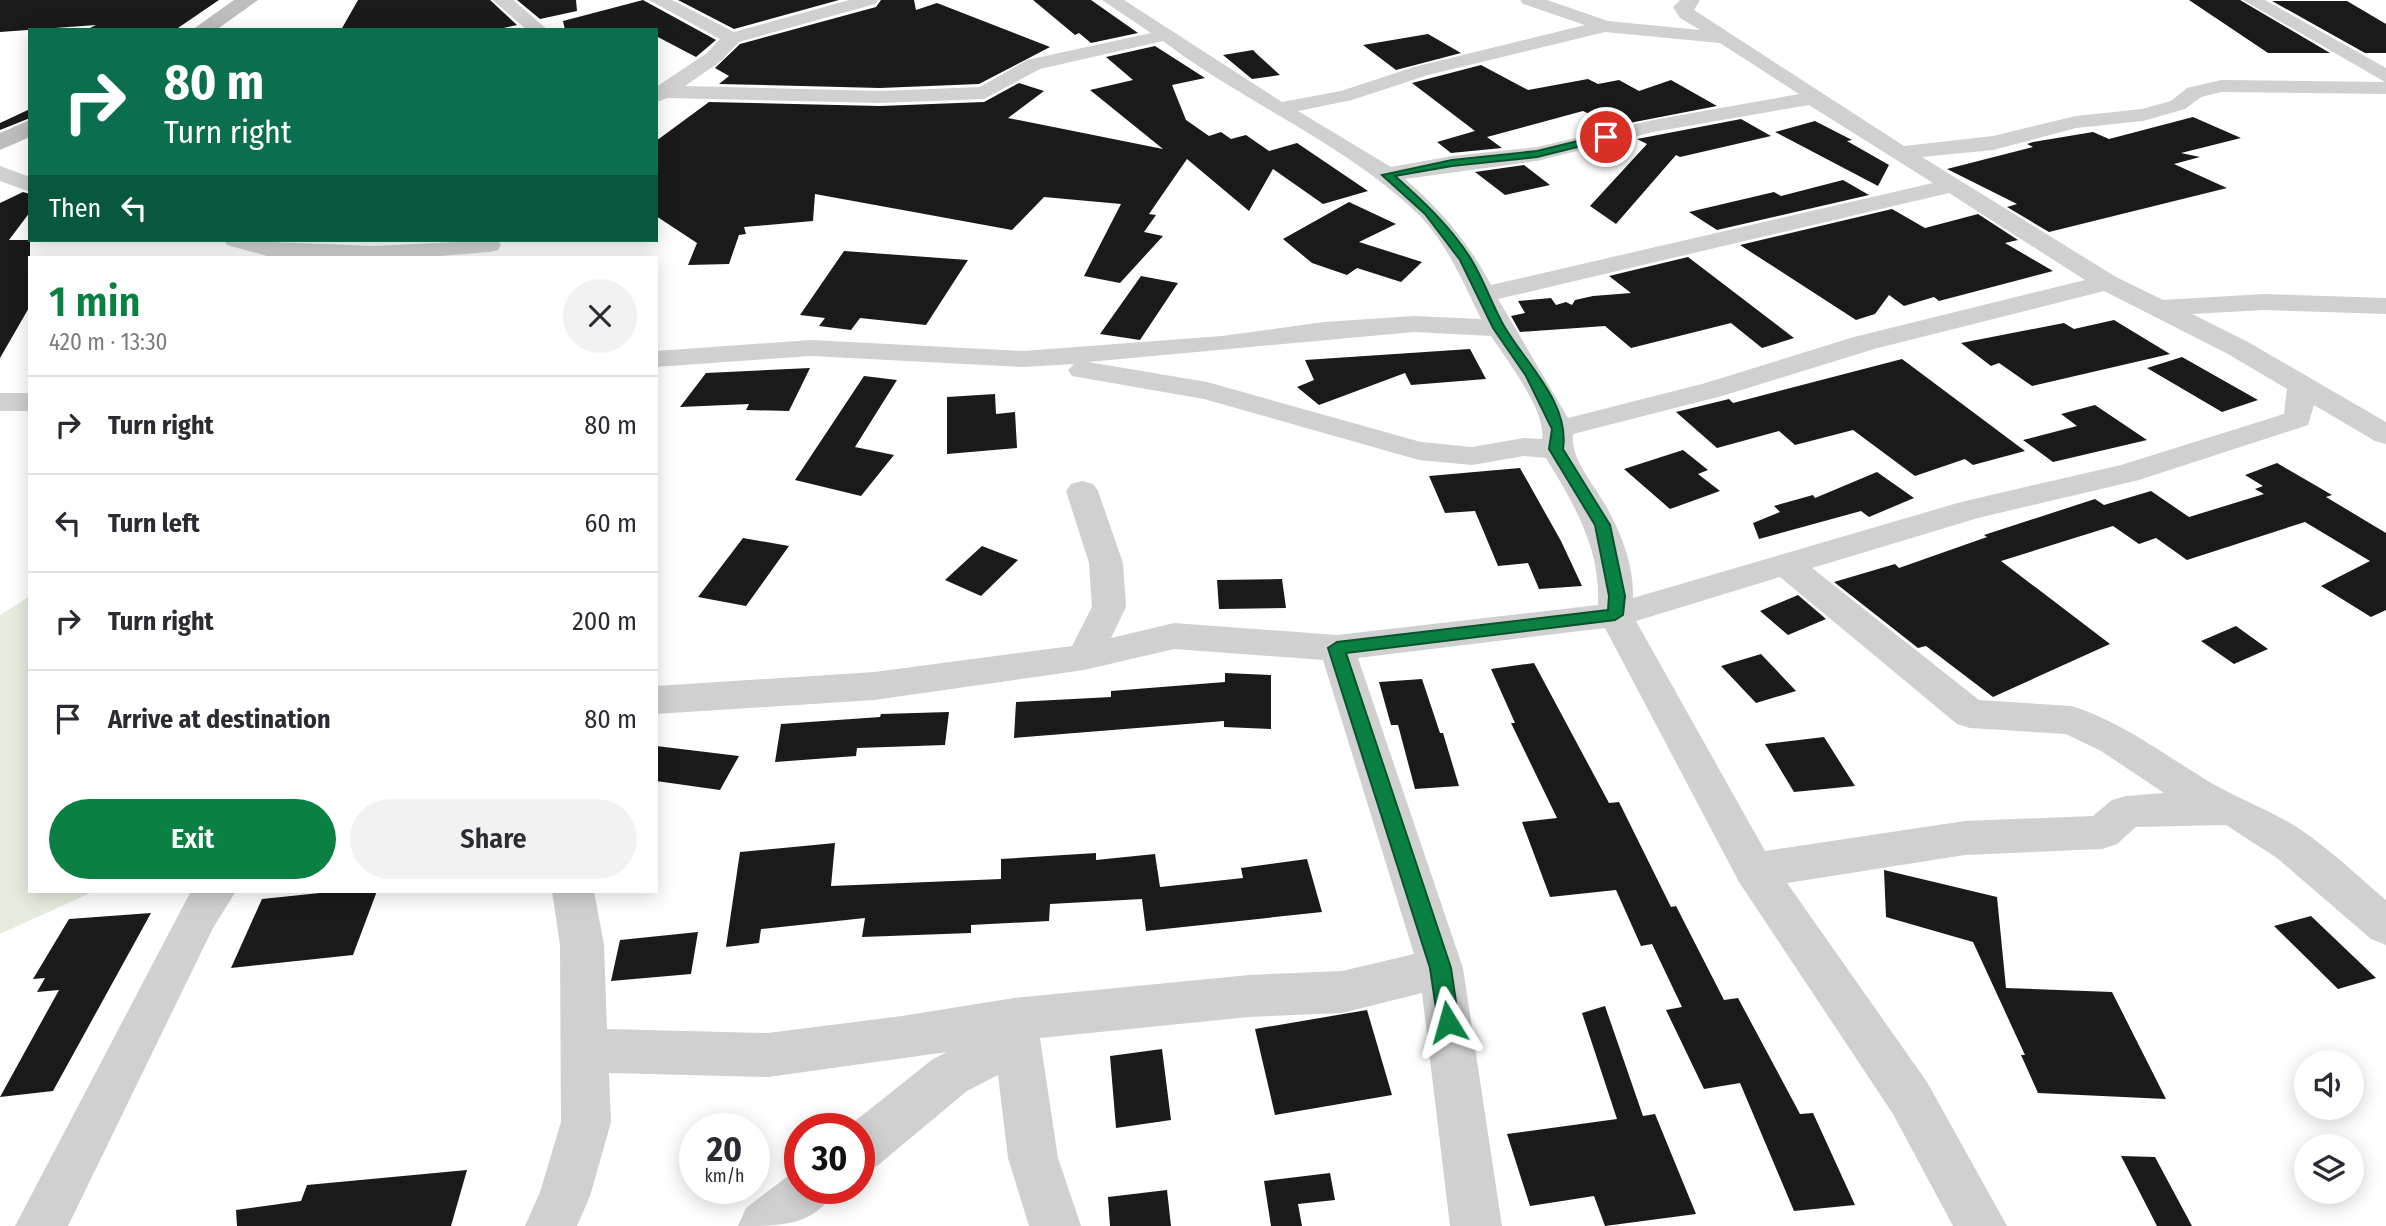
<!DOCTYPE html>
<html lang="en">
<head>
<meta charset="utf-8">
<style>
  body { margin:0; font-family:"Fira Sans Condensed",sans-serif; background:#f2f2f3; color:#2b2b33; height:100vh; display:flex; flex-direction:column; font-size:26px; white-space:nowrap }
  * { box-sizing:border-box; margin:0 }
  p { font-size:23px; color:#7c7c81 }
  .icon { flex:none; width:38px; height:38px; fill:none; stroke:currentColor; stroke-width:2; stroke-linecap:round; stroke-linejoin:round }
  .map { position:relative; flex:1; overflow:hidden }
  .side { position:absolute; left:28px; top:256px; width:630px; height:637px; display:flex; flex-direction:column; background:#fff; border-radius:0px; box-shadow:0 4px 18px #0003 }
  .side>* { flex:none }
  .banner { position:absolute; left:28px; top:28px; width:630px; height:214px; border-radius:0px; box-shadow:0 4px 18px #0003; background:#0b6e4f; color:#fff; overflow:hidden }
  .fabs { position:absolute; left:2294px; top:1050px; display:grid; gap:14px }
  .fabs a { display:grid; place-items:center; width:70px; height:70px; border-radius:50%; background:#fff; box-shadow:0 4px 18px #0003; font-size:35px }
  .speed { position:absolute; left:679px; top:1113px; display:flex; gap:14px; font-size:35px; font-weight:700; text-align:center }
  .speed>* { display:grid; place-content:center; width:91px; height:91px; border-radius:50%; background:#fff; box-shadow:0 4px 18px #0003; line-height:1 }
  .speed small { font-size:18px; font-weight:400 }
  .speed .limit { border:10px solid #d22; background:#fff; color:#111 }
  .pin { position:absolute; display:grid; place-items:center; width:60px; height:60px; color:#fff; margin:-30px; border:4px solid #fff; border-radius:50%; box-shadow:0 2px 7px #0007 }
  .me { position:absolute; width:77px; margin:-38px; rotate:352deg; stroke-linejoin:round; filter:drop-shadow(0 0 5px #0008) }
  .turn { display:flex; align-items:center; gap:24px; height:147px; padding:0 21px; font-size:32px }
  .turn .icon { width:91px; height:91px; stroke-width:2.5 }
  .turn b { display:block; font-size:49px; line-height:60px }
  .then { display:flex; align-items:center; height:66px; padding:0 21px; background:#0003; gap:14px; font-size:26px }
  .round { display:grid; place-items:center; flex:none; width:74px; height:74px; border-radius:37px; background:#f2f2f3 }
  .head { display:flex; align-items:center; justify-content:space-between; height:119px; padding:0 21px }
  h1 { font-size:42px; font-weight:600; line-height:52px; color:#0b8043 }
  .action { display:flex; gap:14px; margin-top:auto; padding:14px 21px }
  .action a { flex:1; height:80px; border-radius:42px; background:#0b8043; color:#fff; font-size:28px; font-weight:600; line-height:80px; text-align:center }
  .action a+a { background:#f2f2f3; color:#2b2b33 }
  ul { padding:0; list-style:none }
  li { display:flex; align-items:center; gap:21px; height:98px; padding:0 21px; border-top:2px solid #e1e1e2 }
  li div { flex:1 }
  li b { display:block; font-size:26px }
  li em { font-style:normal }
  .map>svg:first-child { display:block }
</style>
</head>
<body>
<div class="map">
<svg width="2386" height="1226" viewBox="0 0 2386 1226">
  <rect width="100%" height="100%" fill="#fff"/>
  <path fill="#e6ecdf" d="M 30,596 L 30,891 L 95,891 L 0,934 L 0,615 Z"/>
  <path fill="#1a1a1a" d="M 0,0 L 219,0 L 175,30 L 86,30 L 96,25 L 0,32 Z
    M 358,0 L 490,0 L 517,25 L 495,30 L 341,30 Z
    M 517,0 L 576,0 L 577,11 L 540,19 Z
    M 643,0 L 716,40 L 696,57 L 656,36 L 656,30 L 565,30 L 563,21 Z
    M 678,0 L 839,0 L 734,29 Z
    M 881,0 L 914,0 L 916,10 L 937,3 L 1050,47 L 979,84 L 880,88 L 719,84 L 729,76 L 715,68 L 740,44 L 876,7 Z
    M 1033,0 L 1091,0 L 1138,33 L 1091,43 L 1079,33 L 1075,35 Z
    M 2189,0 L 2240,0 L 2330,53 L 2268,53 Z
    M 2272,1 L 2347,1 L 2386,24 L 2386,53 L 2365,53 Z
    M 1428,34 L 1461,53 L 1396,70 L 1363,45 Z
    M 1155,46 L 1205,78 L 1172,85 L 1186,120 L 1209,136 L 1221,132 L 1231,139 L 1246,135 L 1269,151 L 1297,143 L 1368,191 L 1323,204 L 1273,169 L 1249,211 L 1187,159 L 1149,214 L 1156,215 L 1144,232 L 1163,236 L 1120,283 L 1084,276 L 1121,204 L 1044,197 L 1012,230 L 815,194 L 813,221 L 744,227 L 746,234 L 739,235 L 729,264 L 688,265 L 697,243 L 656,216 L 656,141 L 709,102 L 880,106 L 984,102 L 1019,83 L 1044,91 L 1008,118 L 1163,149 L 1090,90 L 1133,80 L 1106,57 Z
    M 1253,50 L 1259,56 L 1280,75 L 1252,79 L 1223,55 Z
    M 1481,65 L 1528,90 L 1588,79 L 1598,84 L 1619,80 L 1639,91 L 1671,80 L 1717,106 L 1614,126 L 1583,111 L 1487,137 L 1502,148 L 1451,153 L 1437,142 L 1475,131 L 1412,83 Z
    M 30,109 L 30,118 L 0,130 L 0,123 Z
    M 2193,117 L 2241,138 L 2181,153 L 2200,157 L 2174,164 L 2227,188 L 2049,232 L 2007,207 L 2017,204 L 1947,169 L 2033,147 L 2027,144 L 2033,142 L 2093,132 L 2109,139 Z
    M 1741,119 L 1771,136 L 1680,157 L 1676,155 L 1616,224 L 1590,206 L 1647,144 L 1637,139 Z
    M 1815,121 L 1852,140 L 1847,141 L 1889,165 L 1878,186 L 1775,132 Z
    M 1524,165 L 1550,185 L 1505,195 L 1475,172 Z
    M 1843,180 L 1869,195 L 1717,230 L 1689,212 L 1774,192 L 1781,196 Z
    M 23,192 L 30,194 L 30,212 L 9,240 L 30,240 L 30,306 L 0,358 L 0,203 Z
    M 1349,202 L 1396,224 L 1359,242 L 1422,262 L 1401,282 L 1357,268 L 1347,275 L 1312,263 L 1283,239 Z
    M 1892,209 L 1925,228 L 1978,214 L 2018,240 L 2005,243 L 2053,271 L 1939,301 L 1934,297 L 1904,306 L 1889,295 L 1875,314 L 1856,320 L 1740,245 Z
    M 844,251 L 968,260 L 926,325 L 860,318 L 851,330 L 819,326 L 825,318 L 800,315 Z
    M 1688,257 L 1794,338 L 1762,348 L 1731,323 L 1631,348 L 1605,326 L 1520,332 L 1511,316 L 1525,313 L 1518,301 L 1551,298 L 1556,305 L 1566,302 L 1572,305 L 1575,300 L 1593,296 L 1631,293 L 1609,276 Z
    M 1141,276 L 1178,283 L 1140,340 L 1100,334 Z
    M 2114,320 L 2170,354 L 2032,386 L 1999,363 L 1991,366 L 1961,343 L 2064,323 L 2074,329 Z
    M 1470,349 L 1486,379 L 1411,385 L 1405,373 L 1319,405 L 1297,387 L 1314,380 L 1305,360 Z
    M 2182,357 L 2258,400 L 2222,412 L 2147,368 Z
    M 1902,359 L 2025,451 L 1973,465 L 1965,459 L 1915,476 L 1853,430 L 1795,445 L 1779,431 L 1717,448 L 1676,412 L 1729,399 L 1733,403 Z
    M 810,368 L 789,411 L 746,410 L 749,404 L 680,407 L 706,373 Z
    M 864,376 L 897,380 L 855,447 L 894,455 L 861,496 L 795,480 Z
    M 995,394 L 996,414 L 1015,412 L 1017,448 L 947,454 L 947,397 Z
    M 2095,405 L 2147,440 L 2053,462 L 2023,440 L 2077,426 L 2061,414 Z
    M 1683,450 L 1708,470 L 1698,474 L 1720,491 L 1670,509 L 1624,469 Z
    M 2277,463 L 2332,495 L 2326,497 L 2386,533 L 2386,610 L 2371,617 L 2321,586 L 2370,561 L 2305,522 L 2187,560 L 2156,538 L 2139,544 L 2113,526 L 2001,561 L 2110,644 L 1993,697 L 1926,646 L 1918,648 L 1834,582 L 1895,564 L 1899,568 L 1987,537 L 1984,535 L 2095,499 L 2104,505 L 2151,491 L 2189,517 L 2264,494 L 2255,489 L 2263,486 L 2245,475 Z
    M 1520,468 L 1561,541 L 1582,586 L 1539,589 L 1528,563 L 1498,566 L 1475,511 L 1445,513 L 1429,476 Z
    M 1877,472 L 1914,498 L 1869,517 L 1861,511 L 1759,539 L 1753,523 L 1780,512 L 1774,506 L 1813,495 L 1815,498 Z
    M 743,538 L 789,546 L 746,606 L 698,597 Z
    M 982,546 L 1018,560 L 981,596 L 945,580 Z
    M 1282,579 L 1286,608 L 1219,609 L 1217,580 Z
    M 1798,595 L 1826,619 L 1788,635 L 1760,611 Z
    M 2236,626 L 2268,649 L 2234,664 L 2201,641 Z
    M 1761,654 L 1796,691 L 1756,703 L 1721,666 Z
    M 1534,663 L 1609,803 L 1619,802 L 1671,907 L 1676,906 L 1724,1000 L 1738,998 L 1800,1114 L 1813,1113 L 1855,1205 L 1794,1211 L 1740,1083 L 1704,1089 L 1666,1010 L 1682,1007 L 1652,944 L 1641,946 L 1616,890 L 1550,897 L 1522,822 L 1557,818 L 1511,723 L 1515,723 L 1491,669 Z
    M 1225,673 L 1271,675 L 1271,729 L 1224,727 L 1224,721 L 1014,738 L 1016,702 L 1111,697 L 1111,691 L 1225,682 Z
    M 1422,679 L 1440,733 L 1443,733 L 1459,786 L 1415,789 L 1398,725 L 1391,725 L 1379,682 Z
    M 949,712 L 945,745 L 857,748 L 856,756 L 775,762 L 781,724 L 880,717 L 881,714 Z
    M 1824,737 L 1855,786 L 1794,792 L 1765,744 Z
    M 656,746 L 739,756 L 720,790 L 656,781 Z
    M 835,843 L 831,886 L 1001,879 L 1001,859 L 1096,853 L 1096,860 L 1155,854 L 1160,887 L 1243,878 L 1241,868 L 1307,859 L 1322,912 L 1146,931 L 1142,899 L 1050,904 L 1049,921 L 971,925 L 971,933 L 862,937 L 865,918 L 761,929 L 759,943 L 726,947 L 740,852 Z
    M 1884,870 L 1997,897 L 2006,988 L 2112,992 L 2166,1099 L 2038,1093 L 2021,1055 L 2025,1055 L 1973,942 L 1886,917 Z
    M 339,891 L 377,891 L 353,955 L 231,968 L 262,899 Z
    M 151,913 L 53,1091 L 0,1097 L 59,990 L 37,992 L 45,978 L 33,979 L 69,919 Z
    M 2311,916 L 2376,978 L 2338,989 L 2274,926 Z
    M 698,932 L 691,974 L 611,981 L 620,940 Z
    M 1605,1006 L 1643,1116 L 1655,1114 L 1696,1214 L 1605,1226 L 1594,1196 L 1530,1206 L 1507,1134 L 1617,1119 L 1582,1013 Z
    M 1367,1010 L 1392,1095 L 1275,1115 L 1255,1029 Z
    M 1162,1049 L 1171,1120 L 1116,1128 L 1110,1056 Z
    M 2121,1156 L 2155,1157 L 2192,1226 L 2157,1226 Z
    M 467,1170 L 451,1226 L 237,1226 L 236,1210 L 301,1201 L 307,1185 Z
    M 1330,1173 L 1335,1200 L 1298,1204 L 1302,1226 L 1271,1226 L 1264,1181 Z
    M 1167,1190 L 1171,1226 L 1110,1226 L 1108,1197 Z"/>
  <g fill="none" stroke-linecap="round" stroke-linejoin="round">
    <path fill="#d0d0d0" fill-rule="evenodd" d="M 493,0 L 513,0 L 547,29 L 527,30 Z
      M 649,0 L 672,0 L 734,32 L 849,0 L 878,0 L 875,4 L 739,42 L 721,61 L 685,86 L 880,91 L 980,87 L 1027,60 L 1151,33 L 1102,0 L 1124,0 L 1282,102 L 1341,91 L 1414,67 L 1585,25 L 1523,4 L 1520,0 L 1547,0 L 1608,21 L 1700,30 L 1680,18 L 1673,7 L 1680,0 L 1700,0 L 1694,10 L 1904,146 L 1993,136 L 2076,116 L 2142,109 L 2171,101 L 2187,88 L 2221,80 L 2385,82 L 2243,0 L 2265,0 L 2386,68 L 2386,94 L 2221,92 L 2201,97 L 2185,109 L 2143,121 L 2076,128 L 1993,150 L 1922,157 L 2116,277 L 2163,300 L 2264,294 L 2386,298 L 2386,314 L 2264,310 L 2192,314 L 2248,342 L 2386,422 L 2386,444 L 2375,441 L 2314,405 L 2308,425 L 2139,480 L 1978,518 L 1812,568 L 1979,700 L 2071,706 C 2121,721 2163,754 2208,781 C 2240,800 2276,812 2307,834 C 2335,854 2360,878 2386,900 L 2386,945 L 2371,939 L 2277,858 L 2226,825 L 2136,827 L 2117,844 L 2102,849 L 1965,855 L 1787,883 L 1927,1082 L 2007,1226 L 1953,1226 L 1893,1114 L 1739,882 L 1605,628 L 1358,658 L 1463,968 L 1502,1226 L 1450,1226 L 1422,993 L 1342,1013 L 1249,1017 L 1040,1038 L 1058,1158 L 1081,1226 L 1029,1226 L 1008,1158 L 998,1075 L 967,1091 L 877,1166 L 859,1174 L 859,1129 L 845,1129 L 933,1059 L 947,1052 L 768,1077 L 609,1073 L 611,1122 L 590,1196 L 577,1226 L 525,1226 L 540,1192 L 561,1122 L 560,945 L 552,891 L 594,891 L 604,945 L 607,1029 L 768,1033 L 902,1016 L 1014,998 L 1249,975 L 1342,971 L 1414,954 L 1323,660 L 1174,649 L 1084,670 L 874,700 L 656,714 L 656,686 L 874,672 L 1072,646 L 1092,607 L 1089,563 L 1066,491 L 1071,484 L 1082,481 L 1093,484 L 1098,491 L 1123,563 L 1126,607 L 1111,638 L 1174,623 L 1337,635 L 1598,605 C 1601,549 1574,504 1546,458 L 1524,456 L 1472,465 L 1419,460 L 1204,399 L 1072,376 L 1068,370 L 1074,364 L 1023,367 L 811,356 L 656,367 L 656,351 L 811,340 L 1023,351 L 1222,336 L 1324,322 L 1414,316 L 1481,319 C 1464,284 1448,245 1419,215 C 1347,144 1244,103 1163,41 L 1040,69 L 984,99 L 880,103 L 667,98 L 657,102 L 656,87 L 707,53 L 720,39 ZM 1605,32 L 1720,43 L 1799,94 L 1653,120 L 1537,147 L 1452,156 L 1391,167 L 1298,111 L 1352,100 L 1428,75 ZM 1809,105 L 1933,183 L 1491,285 C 1469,243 1440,209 1405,179 L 1537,161 L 1653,132 ZM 1949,193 L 2085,280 L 1854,337 L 1702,384 L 1568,418 L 1498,299 ZM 2104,291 L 2228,354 L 2287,389 L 2284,414 L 2121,465 L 1961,502 L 1633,598 C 1634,566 1622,535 1607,508 C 1595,485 1570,460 1573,434 L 1722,396 L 1874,349 ZM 1414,332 L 1491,336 C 1506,359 1547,412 1542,439 L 1524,438 L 1472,447 L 1421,442 L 1207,382 L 1088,362 ZM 1780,577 L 1957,724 L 1970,728 L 2066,734 L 2101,751 L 2164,793 L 2126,796 L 2112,800 L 2093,816 L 1965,821 L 1765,851 L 1636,621 Z
      M 0,166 L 30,177 L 30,192 L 0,181 Z
      M 224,240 L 373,246 L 498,240 L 501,245 L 498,250 L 489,252 L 428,257 L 271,257 L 227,245 Z
      M 0,393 L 30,393 L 30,411 L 0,411 Z
      M 191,891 L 236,891 L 213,928 L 68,1226 L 15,1226 Z
      M 800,1167 L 800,1188 L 836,1188 C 816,1226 783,1226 738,1226 L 746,1208 Z"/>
    <path fill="#bdbdbd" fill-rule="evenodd" d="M 234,0 L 258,0 L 216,30 L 192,30 Z
      M 30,120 L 30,137 L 0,150 L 0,133 Z"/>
  </g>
  <path fill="#0b8043" stroke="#07532c" stroke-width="2" d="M 1606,134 L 1610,139 L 1537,157 L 1452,166 L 1395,176 C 1423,201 1451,227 1471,259 C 1484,280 1492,305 1504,326 C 1526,364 1570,403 1563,449 L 1610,525 L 1625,596 L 1623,615 L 1615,620 L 1346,653 L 1451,968 L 1459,1022 L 1456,1029 L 1448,1032 L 1441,1029 L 1438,1022 L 1430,968 L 1328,648 L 1337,642 L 1608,610 L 1609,596 L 1595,525 L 1549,449 L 1552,429 L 1526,376 L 1493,328 L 1460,260 L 1425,214 L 1382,175 L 1452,160 L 1537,151 Z"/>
</svg>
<div class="fabs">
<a><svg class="icon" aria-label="sound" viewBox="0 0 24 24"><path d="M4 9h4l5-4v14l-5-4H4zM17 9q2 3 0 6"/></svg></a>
<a><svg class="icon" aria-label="layers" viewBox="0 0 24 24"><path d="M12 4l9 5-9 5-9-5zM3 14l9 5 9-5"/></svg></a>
</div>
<div class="speed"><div>20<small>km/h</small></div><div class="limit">30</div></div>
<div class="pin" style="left:1606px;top:137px;background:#d93025"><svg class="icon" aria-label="arrive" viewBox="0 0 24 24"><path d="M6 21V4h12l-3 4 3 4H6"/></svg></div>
<svg class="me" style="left:1448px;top:1022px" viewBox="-20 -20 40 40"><path d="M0-17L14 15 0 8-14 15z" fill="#0b8043" stroke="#fff" stroke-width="4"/></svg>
<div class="banner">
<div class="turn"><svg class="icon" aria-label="right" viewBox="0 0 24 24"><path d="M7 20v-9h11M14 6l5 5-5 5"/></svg><div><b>80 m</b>Turn right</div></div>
<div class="then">Then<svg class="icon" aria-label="left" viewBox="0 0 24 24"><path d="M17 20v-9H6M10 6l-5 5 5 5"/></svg></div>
</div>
<section class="side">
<div class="head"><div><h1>1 min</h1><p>420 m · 13:30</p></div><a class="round"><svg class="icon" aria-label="close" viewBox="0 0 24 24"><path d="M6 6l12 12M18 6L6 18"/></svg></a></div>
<ul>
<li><svg class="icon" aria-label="right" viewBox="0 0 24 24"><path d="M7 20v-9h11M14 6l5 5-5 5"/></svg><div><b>Turn right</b></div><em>80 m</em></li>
<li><svg class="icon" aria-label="left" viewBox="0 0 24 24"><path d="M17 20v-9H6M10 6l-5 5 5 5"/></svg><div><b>Turn left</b></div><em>60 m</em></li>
<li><svg class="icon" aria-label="right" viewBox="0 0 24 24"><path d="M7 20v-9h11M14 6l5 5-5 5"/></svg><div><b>Turn right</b></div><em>200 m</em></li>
<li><svg class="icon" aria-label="arrive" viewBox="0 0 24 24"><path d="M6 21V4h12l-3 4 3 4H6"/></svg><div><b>Arrive at destination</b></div><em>80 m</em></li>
</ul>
<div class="action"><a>Exit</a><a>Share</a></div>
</section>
</div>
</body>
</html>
